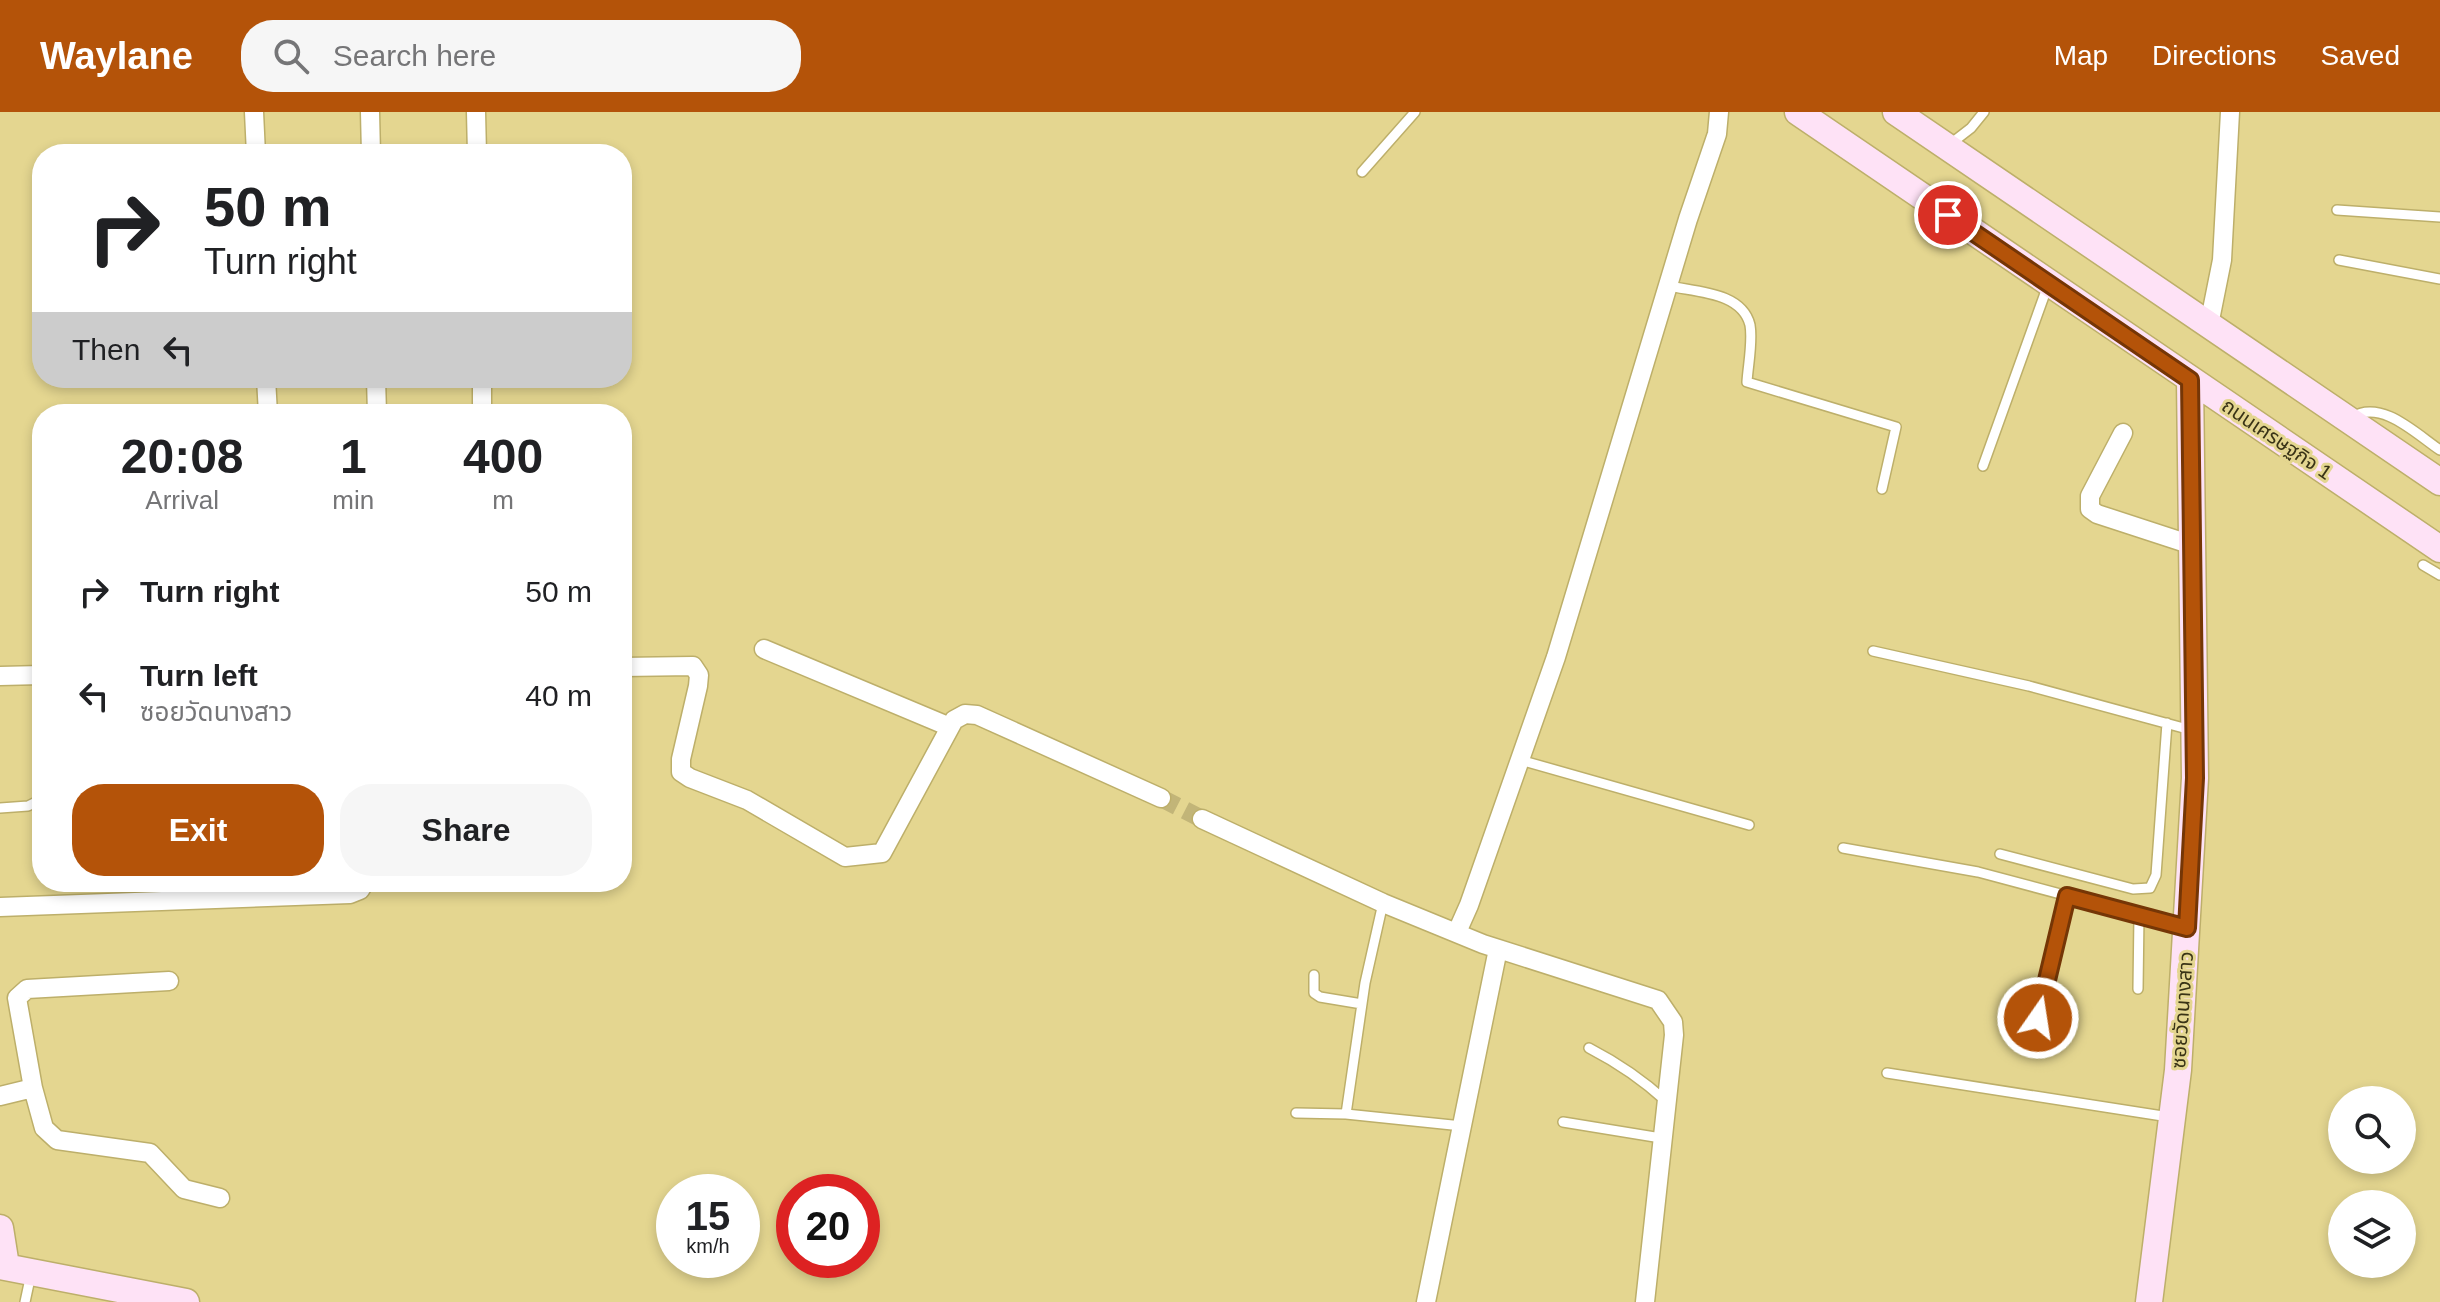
<!DOCTYPE html>
<html lang="en">
<head>
<meta charset="utf-8">
<style>
  body { margin:0; font-family:Arial,"Noto Sans Thai",sans-serif; background:#f6f6f6; color:#202124; height:100vh; display:flex; flex-direction:column; font-size:30px; white-space:nowrap }
  * { box-sizing:border-box; margin:0 }
  p { font-size:26px; color:#757577 }
  .icon { flex:none; width:44px; height:44px; fill:none; stroke:currentColor; stroke-width:2; stroke-linecap:round; stroke-linejoin:round }
  .map { position:relative; flex:1; overflow:hidden }
  .panel { position:absolute; left:32px; top:292px; width:600px; height:488px; display:flex; flex-direction:column; background:#fff; border-radius:32px; box-shadow:0 4px 12px #0003 }
  .panel>* { flex:none }
  .hud { position:absolute; left:32px; top:32px; width:600px; height:244px; border-radius:32px; box-shadow:0 4px 12px #0003; background:#fff; color:#202124; overflow:hidden }
  .fabs { position:absolute; left:2328px; top:974px; display:grid; gap:16px }
  .fabs a { display:grid; place-items:center; width:88px; height:88px; border-radius:50%; background:#fff; box-shadow:0 4px 12px #0003; font-size:40px }
  .speed { position:absolute; left:656px; top:1062px; display:flex; gap:16px; font-size:40px; font-weight:700; text-align:center }
  .speed>* { display:grid; place-content:center; width:104px; height:104px; border-radius:50%; background:#fff; box-shadow:0 4px 12px #0003; line-height:1 }
  .speed small { font-size:20px; font-weight:400 }
  .speed .limit { border:12px solid #d22; background:#fff; color:#111 }
  .pin { position:absolute; display:grid; place-items:center; width:68px; height:68px; color:#fff; margin:-34px; border:4px solid #fff; border-radius:50%; box-shadow:0 2px 8px #0007 }
  .me { position:absolute; width:88px; margin:-44px; rotate:13deg; stroke-linejoin:round; filter:drop-shadow(0 0 6px #0008) }
  .turn { display:flex; align-items:center; gap:28px; height:168px; padding:0 40px; font-size:36px }
  .turn .icon { width:104px; height:104px; stroke-width:2.5 }
  .turn b { display:block; font-size:56px; line-height:68px }
  .then { display:flex; align-items:center; height:76px; padding:0 40px; background:#0003; gap:16px; font-size:30px }
  .eta { display:flex; justify-content:space-evenly; align-items:center; height:136px; text-align:center }
  .eta b { font-size:48px; font-weight:700; line-height:56px }
  .button { display:flex; gap:16px; margin-top:auto; padding:16px 40px }
  .button a { flex:1; height:92px; border-radius:32px; background:#b45309; color:#fff; font-size:32px; font-weight:700; line-height:92px; text-align:center }
  .button a+a { background:#f6f6f6; color:#202124 }
  ul { padding:0; list-style:none }
  li { display:flex; align-items:center; gap:24px; height:104px; padding:0 40px }
  li div { flex:1 }
  li b { display:block; font-size:30px }
  li em { font-style:normal }
  header { display:flex; align-items:center; gap:48px; box-sizing:border-box; height:112px; padding:0 40px; background:#b45309; color:#fff }
  header strong { font-size:38px }
  nav { display:flex; gap:44px; margin-inline-start:auto; font-size:28px }
  .search { width:560px; height:72px; background:#f6f6f6; display:flex; align-items:center; gap:20px; box-sizing:border-box; padding:0 28px; border-radius:32px; color:#757577; font-size:30px }
  .map>svg:first-child { display:block }
</style>
</head>
<body>
<header>
<strong>Waylane</strong>
<div class="search"><svg class="icon" aria-label="search" viewBox="0 0 24 24"><circle cx="10" cy="10" r="6"/><path d="M15 15l6 6"/></svg>Search here</div>
<nav><a>Map</a><a>Directions</a><a>Saved</a></nav>
</header>
<div class="map">
<svg width="2440" height="1190" viewBox="0 0 2440 1190">
  <rect width="100%" height="100%" fill="#e4d690"/>
  <g fill="none" stroke-linecap="round" stroke-linejoin="round">
    <path stroke="#c2b578" stroke-width="18" stroke-dasharray="18 9" stroke-linecap="butt" d="M 1161,686 L 1202,707"/>
    <defs>
      <path id="lane" d="M 1949,33 L 1971,16 L 1984,0
        M 1362,60 L 1415,0
        M 2337,98 L 2440,105
        M 2339,148 L 2440,167
        M 1669,174 C 1696,180 1742,180 1750,213 C 1753,230 1748,253 1747,270 L 1896,315 L 1882,377
        M 2352,305 C 2382,287 2416,322 2440,338
        M 1983,354 L 2048,173
        M 2423,453 L 2440,463
        M 1873,539 L 2029,574 L 2191,618
        M 1520,648 L 1749,713
        M 0,696 L 28,694 L 42,687
        M 1843,736 L 1978,760 L 2184,815
        M 2000,742 L 2133,777 L 2150,776 L 2156,763 L 2167,611
        M 1314,863 L 1314,881 L 1320,885 L 1362,892
        M 2138,877 L 2139,803
        M 2038,906 L 2067,784
        M 1589,936 C 1618,951 1643,968 1667,990
        M 1887,961 L 2169,1005
        M 1296,1001 L 1346,1002 L 1365,871 L 1383,791
        M 1346,1002 L 1462,1014
        M 1563,1010 L 1661,1026
        M 25,1190 L 31,1162"/>
      <path id="street" d="M 254,0 L 256,42
        M 370,0 L 371,42
        M 476,0 L 477,42
        M 2209,213 L 2222,148 L 2230,0
        M 266,266 L 268,302
        M 376,266 L 377,302
        M 482,266 L 482,302
        M 2123,321 L 2090,384 L 2090,397 L 2097,402 L 2192,433
        M 764,537 L 950,615
        M 622,555 L 693,554 L 699,563 L 698,574 L 681,647 L 681,660 L 690,666 L 747,688 L 845,745 L 882,741 L 954,608 L 965,602 L 977,603 L 1161,686
        M 0,564 L 42,563
        M 1202,707 L 1383,791 L 1483,832 L 1658,888 L 1673,910 L 1674,923 L 1645,1190
        M 0,795 L 350,782 L 360,778 L 365,770
        M 1457,820 L 1469,793 L 1556,545 L 1688,107 L 1717,22 L 1719,0
        M 33,976 L 17,886 L 27,877 L 169,869
        M 0,984 L 33,976 L 44,1016 L 57,1028 L 150,1041 L 184,1077 L 220,1086
        M 1426,1190 L 1498,837"/>
      <path id="secondary" d="M 1798,0 L 2440,437
        M 1896,0 L 2440,370
        M 0,1116 L 6,1154
        M 0,1154 L 186,1190
        M 2149,1190 L 2178,958 L 2195,666 L 2190,268"/>
    </defs>
    <use href="#lane" stroke="#bdaf6a" stroke-width="12"/>
    <use href="#street" stroke="#bdaf6a" stroke-width="21"/>
    <use href="#secondary" stroke="#bdaf6a" stroke-width="29"/>
    <use href="#lane" stroke="#fff" stroke-width="9"/>
    <use href="#street" stroke="#fff" stroke-width="18"/>
    <use href="#secondary" stroke="#fee2f6" stroke-width="26"/>
  </g>
  <g fill="none" stroke-linecap="round" stroke-linejoin="round">
    <defs>
      <path id="route" d="M 1948,103 L 2190,268 L 2195,666 L 2187,816 L 2067,784 L 2038,906"/>
    </defs>
    <use href="#route" stroke="#753606" stroke-width="20"/>
    <use href="#route" stroke="#b45309" stroke-width="14"/>
  </g>
  <g text-anchor="middle" dominant-baseline="central" stroke-width="6" stroke-linejoin="round" paint-order="stroke">
    <g font-size="20" fill="#393316" stroke="#e4d690">
      <text transform="translate(2277 327) rotate(34)">ถนนเศรษฐกิจ 1</text>
      <text transform="translate(2182 898) rotate(-86)">ซอยวัดนางสาว</text>
    </g>
  </g>
</svg>
<div class="fabs">
<a><svg class="icon" aria-label="search" viewBox="0 0 24 24"><circle cx="10" cy="10" r="6"/><path d="M15 15l6 6"/></svg></a>
<a><svg class="icon" aria-label="layers" viewBox="0 0 24 24"><path d="M12 4l9 5-9 5-9-5zM3 14l9 5 9-5"/></svg></a>
</div>
<div class="speed"><div>15<small>km/h</small></div><div class="limit">20</div></div>
<div class="pin" style="left:1948px;top:103px;background:#d93025"><svg class="icon" aria-label="arrive" viewBox="0 0 24 24"><path d="M6 21V4h12l-3 4 3 4H6"/></svg></div>
<svg class="me" style="left:2038px;top:906px" viewBox="-20 -20 40 40"><circle r="17" fill="#b45309" stroke="#fff" stroke-width="3"/><path d="M0-11L8 9 0 5-8 9z" fill="#fff"/></svg>
<div class="hud">
<div class="turn"><svg class="icon" aria-label="right" viewBox="0 0 24 24"><path d="M7 20v-9h11M14 6l5 5-5 5"/></svg><div><b>50 m</b>Turn right</div></div>
<div class="then">Then<svg class="icon" aria-label="left" viewBox="0 0 24 24"><path d="M17 20v-9H6M10 6l-5 5 5 5"/></svg></div>
</div>
<section class="panel">
<div class="eta">
<div><b>20:08</b><p>Arrival</p></div>
<div><b>1</b><p>min</p></div>
<div><b>400</b><p>m</p></div>
</div>
<ul>
<li><svg class="icon" aria-label="right" viewBox="0 0 24 24"><path d="M7 20v-9h11M14 6l5 5-5 5"/></svg><div><b>Turn right</b></div><em>50 m</em></li>
<li><svg class="icon" aria-label="left" viewBox="0 0 24 24"><path d="M17 20v-9H6M10 6l-5 5 5 5"/></svg><div><b>Turn left</b><p>ซอยวัดนางสาว</p></div><em>40 m</em></li>
</ul>
<div class="button"><a>Exit</a><a>Share</a></div>
</section>
</div>
</body>
</html>
